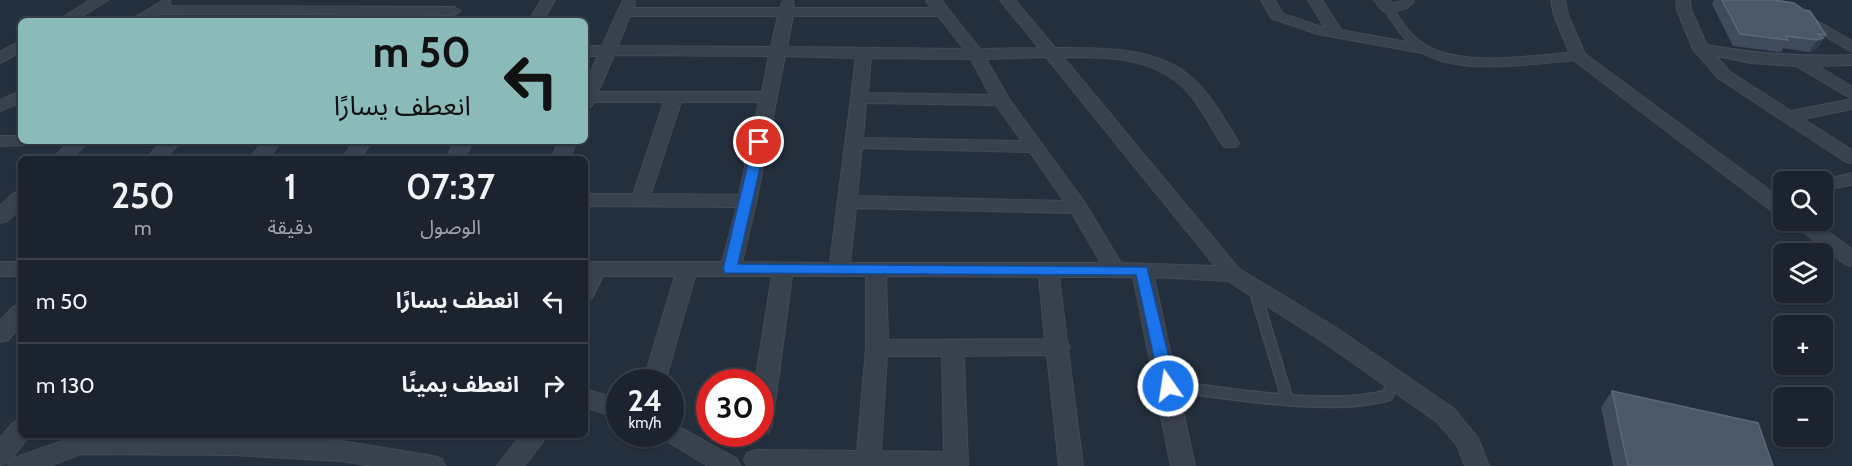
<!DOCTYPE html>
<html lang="ar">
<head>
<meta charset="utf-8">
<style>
  body { margin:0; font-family:Cabin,"Noto Sans Arabic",sans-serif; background:#282f3a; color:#f1f3f6; direction:rtl; height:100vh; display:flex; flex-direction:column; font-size:22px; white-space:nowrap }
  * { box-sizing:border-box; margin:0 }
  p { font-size:20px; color:#a0a4aa }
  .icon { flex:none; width:33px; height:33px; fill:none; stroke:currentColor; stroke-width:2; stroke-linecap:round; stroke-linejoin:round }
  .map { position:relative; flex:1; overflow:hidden; direction:ltr }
  .details { position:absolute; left:18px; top:156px; width:570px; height:282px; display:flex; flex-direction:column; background:#1b232e; border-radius:9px; box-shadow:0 2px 4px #0004,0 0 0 2px #39404a; direction:rtl }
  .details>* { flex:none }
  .top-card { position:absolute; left:18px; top:18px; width:570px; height:126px; border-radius:9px; box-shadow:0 2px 4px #0004,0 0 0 2px #39404a; direction:rtl; background:#8bbbb9; color:#111; overflow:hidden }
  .buttons { position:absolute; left:1773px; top:171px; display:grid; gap:12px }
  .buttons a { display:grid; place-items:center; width:60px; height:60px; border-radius:9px; background:#1b232e; box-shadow:0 2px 4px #0004,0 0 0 2px #39404a; font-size:30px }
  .speed { position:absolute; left:606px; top:369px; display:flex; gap:12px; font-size:30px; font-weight:700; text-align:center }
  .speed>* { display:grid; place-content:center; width:78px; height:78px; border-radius:50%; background:#1b232e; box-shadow:0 2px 4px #0004,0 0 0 2px #39404a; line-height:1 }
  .speed small { font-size:15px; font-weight:400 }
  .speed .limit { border:9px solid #d22; background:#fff; color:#111 }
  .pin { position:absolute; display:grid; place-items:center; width:51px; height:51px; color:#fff; margin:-26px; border:3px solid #fff; border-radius:50%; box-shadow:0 2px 6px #0007 }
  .me { position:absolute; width:66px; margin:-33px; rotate:347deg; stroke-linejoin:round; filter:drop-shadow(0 0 4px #0008) }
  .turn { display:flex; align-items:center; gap:21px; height:126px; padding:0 18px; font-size:27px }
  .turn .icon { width:78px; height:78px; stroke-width:2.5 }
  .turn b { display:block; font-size:42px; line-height:51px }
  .eta { display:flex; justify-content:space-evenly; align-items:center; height:102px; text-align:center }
  .eta b { font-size:36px; font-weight:600; line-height:42px }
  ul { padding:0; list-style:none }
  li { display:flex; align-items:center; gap:18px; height:84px; padding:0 18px; border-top:2px solid #39404a }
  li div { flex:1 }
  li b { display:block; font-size:22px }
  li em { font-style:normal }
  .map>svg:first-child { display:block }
</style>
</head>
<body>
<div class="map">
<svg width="1852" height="466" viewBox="0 0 1852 466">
  <rect width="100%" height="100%" fill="#242f3e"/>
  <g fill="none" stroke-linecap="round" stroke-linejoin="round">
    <defs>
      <path id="service-far1" d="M 1410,0 L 1404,5 L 1388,8 C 1397,22 1407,38 1421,47 C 1459,73 1534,59 1578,56
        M 1277,16 L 1318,30 L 1423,49"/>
      <path id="service" d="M 1254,288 L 1287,398
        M 1168,386 C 1229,393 1331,412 1388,395 L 1393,379"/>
      <path id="minor" d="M 90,0 L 108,0 L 75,21 L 57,21 Z
        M 164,0 L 170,1 L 171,6 L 454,7 L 461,11 L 454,15 L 158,14 L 147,21 L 129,21 Z
        M 541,0 L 555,0 L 543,21 L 529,21 Z
        M 623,0 L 635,0 L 634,8 L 780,8 L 783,0 L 793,0 L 794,8 L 931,8 L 926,0 L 941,0 L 980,49 L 1039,48 L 1000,0 L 1015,0 L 1055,48 C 1100,48 1158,46 1193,79 C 1212,96 1225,121 1239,143 L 1236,147 L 1224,147 C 1212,130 1204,112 1191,96 C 1160,57 1109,57 1063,57 L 1239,269 L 1335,327 L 1453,408 L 1478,438 L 1489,466 L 1465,466 L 1457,445 L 1437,422 L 1319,339 L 1228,281 L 1154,277 L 1195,466 L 1171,466 L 1133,277 L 1059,277 L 1067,342 L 1070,347 L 1068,350 L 1083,466 L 1059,466 L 1047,355 L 964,356 L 968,466 L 747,466 L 744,460 L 747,453 L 756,450 L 857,451 L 866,348 L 866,276 L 792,276 L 772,426 L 768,433 L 760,435 L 754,434 L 760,434 L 760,382 L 755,382 L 772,276 L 695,276 L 665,382 L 643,382 L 675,276 L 603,276 L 592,298 L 585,300 L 585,262 L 722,262 L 737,207 L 585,206 L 585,194 L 633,194 L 664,102 L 594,102 L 591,107 L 585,108 L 585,84 L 598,56 L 585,56 L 585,46 L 602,46 ZM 630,16 L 778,16 L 771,47 L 618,46 ZM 793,16 L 938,16 L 964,49 L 787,47 ZM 614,55 L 769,56 L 762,92 L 598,92 ZM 785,56 L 856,58 L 830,263 L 742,262 L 755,208 ZM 1046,57 L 1215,266 L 1121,263 L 1085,203 L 1009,99 L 986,59 ZM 871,58 L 971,59 L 990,95 L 868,93 ZM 681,102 L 759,102 L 739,195 L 651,194 ZM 866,103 L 996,105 L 1022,141 L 863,138 ZM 862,148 L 1030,152 L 1064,201 L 857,196 ZM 856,208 L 1072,213 L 1101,263 L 850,263 ZM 886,276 L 1039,277 L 1045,339 L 888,340 ZM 887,356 L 942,356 L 944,452 L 881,451 Z
        M 1261,0 L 1275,0 L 1284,16 L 1282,19 L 1272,19 Z
        M 1308,0 L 1322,0 L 1343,33 L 1340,36 L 1330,36 Z
        M 1374,0 L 1389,0 L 1395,8 L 1393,11 L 1383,11 Z
        M 1551,0 L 1565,0 L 1568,15 L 1585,54 L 1784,201 L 1784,217 L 1777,215 L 1572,59 L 1554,15 Z
        M 1676,0 L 1690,0 L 1691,10 L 1707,45 C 1757,54 1801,57 1852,55 L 1852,65 L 1818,66 L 1852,87 L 1852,99 L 1796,66 L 1751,63 L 1716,56 L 1730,72 L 1791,111 L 1852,99 L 1852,109 L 1803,119 L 1852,150 L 1852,163 L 1846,162 L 1718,78 L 1693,49 L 1677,10 Z
        M 1763,0 L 1780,0 L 1852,41 L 1852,52 Z
        M 21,41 L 21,52 L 0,63 L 0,52 Z
        M 21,91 L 21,102 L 0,111 L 0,100 Z
        M 0,136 L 21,136 L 21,141 L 30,141 L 27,145 L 0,146 Z
        M 70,141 L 89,141 L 71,159 L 52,159 Z
        M 162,141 L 181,141 L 165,159 L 146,159 Z
        M 264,141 L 282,141 L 267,159 L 249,159 Z
        M 354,141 L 372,141 L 360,159 L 342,159 Z
        M 456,141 L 474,141 L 463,159 L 445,159 Z
        M 559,141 L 577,141 L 569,159 L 551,159 Z
        M 1852,173 L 1852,185 L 1822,190 L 1822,182 L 1814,182 Z
        M 21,191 L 21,208 L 7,221 L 0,223 L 0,206 L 14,193 Z
        M 1788,220 L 1811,220 L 1852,249 L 1852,266 L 1845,264 Z
        M 0,262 L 21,262 L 21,276 L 0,276 Z
        M 21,304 L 21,325 L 8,340 L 0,342 L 0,321 L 13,307 Z
        M 585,389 L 620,400 L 620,418 L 585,407 Z
        M 21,420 L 21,435 L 30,435 L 9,462 L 0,465 L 0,438 L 13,423 Z
        M 670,422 L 737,459 L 740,466 L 708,466 L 662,438 L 659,434 L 670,434 Z
        M 80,435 L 233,435 L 342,441 L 433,456 L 442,459 L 445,466 L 372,466 L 342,461 L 233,455 L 81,454 L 49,466 L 8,466 L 11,459 Z
        M 521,435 L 548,435 L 524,466 L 497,466 Z"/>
    </defs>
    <use href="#service-far1" stroke="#414a57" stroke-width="10"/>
    <use href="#service" stroke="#414a57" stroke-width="13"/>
    <use href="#minor" stroke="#414a57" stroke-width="2"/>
    <use href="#service-far1" stroke="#38414e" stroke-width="8"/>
    <use href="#service" stroke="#38414e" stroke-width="10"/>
    <use href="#minor" fill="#38414e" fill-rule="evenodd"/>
  </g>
  <path fill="#3f4b5c" d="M 1714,0 L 1722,0 L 1826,35 L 1816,50 L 1809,52 L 1783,48 L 1781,52 L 1733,46 L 1712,4 Z
    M 1612,391 L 1773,466 L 1613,466 L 1601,407 Z"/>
  <path fill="#2f3b4b" d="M 1823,38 L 1816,50 L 1809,52 L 1817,40 Z"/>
  <path fill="#4b5868" stroke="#5c6777" stroke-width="1.5" d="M 1722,0 L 1773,0 L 1794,3 L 1804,10 L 1810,11 L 1826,35 L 1818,34 L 1823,38 L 1817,40 L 1786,36 L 1788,40 L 1740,34 Z
    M 1612,391 L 1758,423 L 1773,466 L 1628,466 Z"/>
  <path fill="#1a73e8" stroke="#114b97" stroke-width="1.5" d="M 759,138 L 766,142 L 738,264 L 1147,267 L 1176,386 L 1173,390 L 1162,390 L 1160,386 L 1136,275 L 725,273 L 723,269 L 753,142 Z"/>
</svg>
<div class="buttons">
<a><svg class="icon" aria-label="search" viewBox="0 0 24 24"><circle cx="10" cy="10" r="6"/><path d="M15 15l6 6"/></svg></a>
<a><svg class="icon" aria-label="layers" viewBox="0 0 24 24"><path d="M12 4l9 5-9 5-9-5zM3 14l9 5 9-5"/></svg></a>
<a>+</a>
<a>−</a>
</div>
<div class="speed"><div>24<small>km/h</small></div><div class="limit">30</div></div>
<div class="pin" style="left:759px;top:142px;background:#d93025"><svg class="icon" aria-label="arrive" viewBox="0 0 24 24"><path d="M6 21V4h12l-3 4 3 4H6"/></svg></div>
<svg class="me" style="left:1168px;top:386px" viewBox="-20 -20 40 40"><circle r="17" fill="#1a73e8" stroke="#fff" stroke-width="3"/><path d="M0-11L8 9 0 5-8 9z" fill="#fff"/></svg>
<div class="top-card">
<div class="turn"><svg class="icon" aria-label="left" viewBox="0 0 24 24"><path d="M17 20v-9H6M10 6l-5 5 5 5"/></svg><div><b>50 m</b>انعطف يسارًا</div></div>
</div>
<section class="details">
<div class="eta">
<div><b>07:37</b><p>الوصول</p></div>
<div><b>1</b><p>دقيقة</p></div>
<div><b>250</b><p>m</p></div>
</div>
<ul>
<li><svg class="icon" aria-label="left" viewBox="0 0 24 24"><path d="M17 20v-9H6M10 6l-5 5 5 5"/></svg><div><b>انعطف يسارًا</b></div><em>50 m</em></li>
<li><svg class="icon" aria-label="right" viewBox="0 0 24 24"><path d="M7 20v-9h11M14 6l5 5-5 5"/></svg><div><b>انعطف يمينًا</b></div><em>130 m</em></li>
</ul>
</section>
</div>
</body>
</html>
